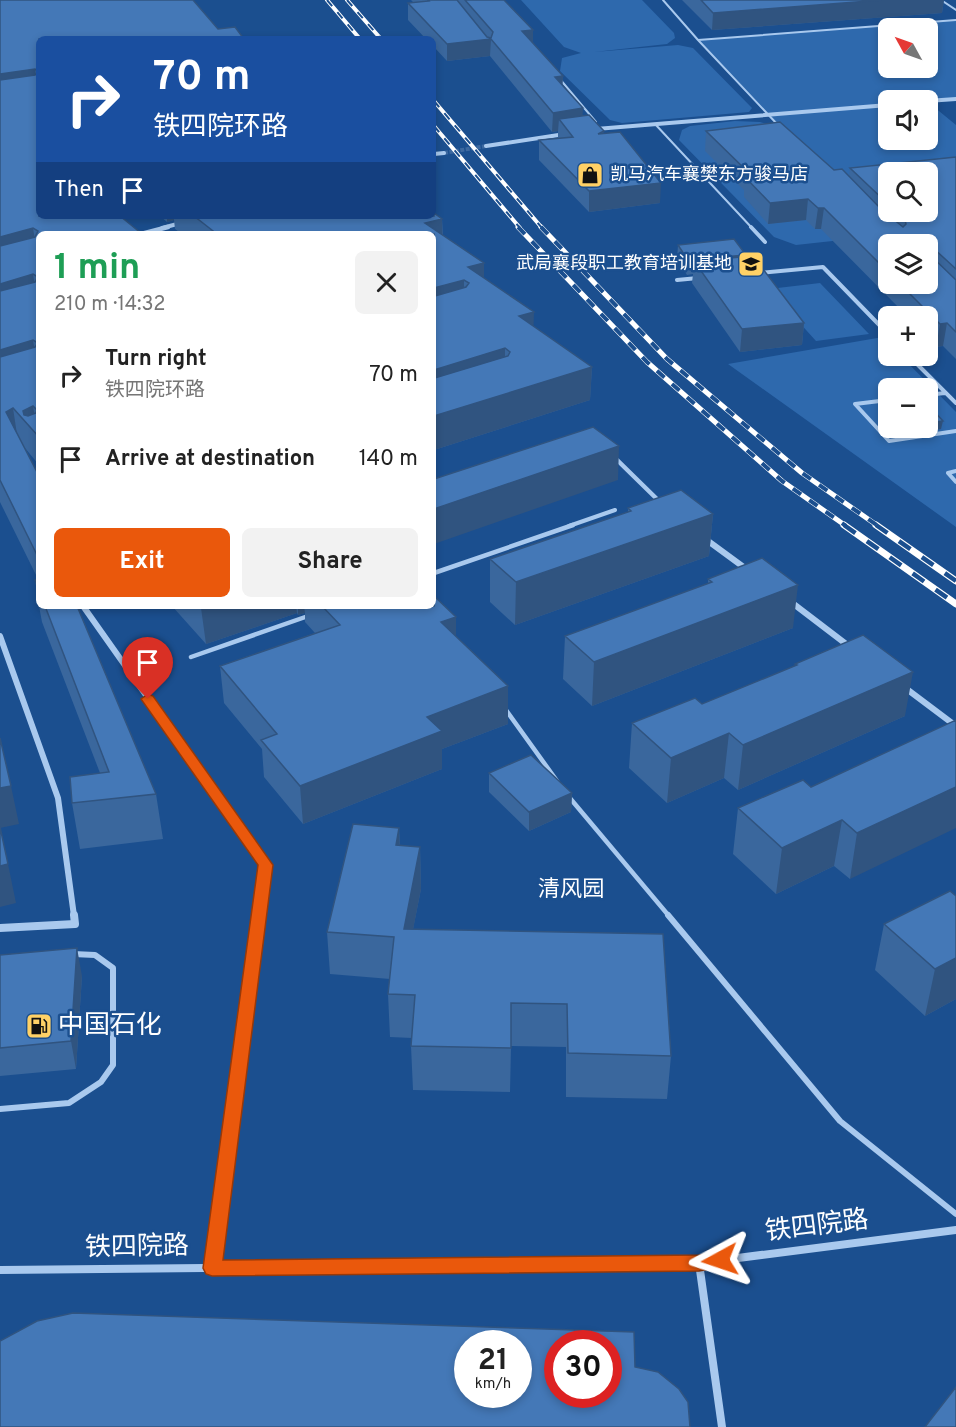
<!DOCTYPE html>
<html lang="en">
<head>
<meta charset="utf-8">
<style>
  body { margin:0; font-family:Overpass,"Noto Sans SC",sans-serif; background:#f2f2f2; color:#222; height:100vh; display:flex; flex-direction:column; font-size:22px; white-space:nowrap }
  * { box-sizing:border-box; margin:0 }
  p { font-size:20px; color:#767676 }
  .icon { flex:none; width:33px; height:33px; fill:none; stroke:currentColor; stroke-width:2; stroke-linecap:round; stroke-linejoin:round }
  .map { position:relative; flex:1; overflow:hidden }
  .drawer { position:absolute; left:36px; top:231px; width:400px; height:378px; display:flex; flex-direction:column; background:#fff; border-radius:9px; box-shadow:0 3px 9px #0003 }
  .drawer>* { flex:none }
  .top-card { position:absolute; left:36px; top:36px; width:400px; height:183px; border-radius:9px; box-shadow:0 3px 9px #0003; background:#1a4fa0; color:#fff; overflow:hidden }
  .needle { width:39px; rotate:310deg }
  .controls { position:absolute; left:878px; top:18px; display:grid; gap:12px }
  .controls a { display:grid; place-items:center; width:60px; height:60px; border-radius:9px; background:#fff; box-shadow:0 3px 9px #0003; font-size:30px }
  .speed { position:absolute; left:454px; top:1330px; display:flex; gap:12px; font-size:30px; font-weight:700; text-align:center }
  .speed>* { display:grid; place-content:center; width:78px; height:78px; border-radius:50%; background:#fff; box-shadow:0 3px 9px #0003; line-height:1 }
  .speed small { font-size:15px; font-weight:400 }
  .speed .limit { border:9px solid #d22; background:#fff; color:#111 }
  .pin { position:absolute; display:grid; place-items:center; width:51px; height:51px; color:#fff; margin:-62px -26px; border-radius:50% 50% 50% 0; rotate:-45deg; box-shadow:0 0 6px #0007 }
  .pin .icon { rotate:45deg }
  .me { position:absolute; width:66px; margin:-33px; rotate:265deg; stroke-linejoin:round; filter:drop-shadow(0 0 4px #0008) }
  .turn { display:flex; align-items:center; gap:21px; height:126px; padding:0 18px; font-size:27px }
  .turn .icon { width:78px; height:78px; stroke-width:2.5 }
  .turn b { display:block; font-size:42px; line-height:51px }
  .then { display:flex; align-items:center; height:57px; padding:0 18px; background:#0003; gap:12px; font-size:22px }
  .round { display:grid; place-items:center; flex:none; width:63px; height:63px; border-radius:9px; background:#f2f2f2 }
  .head { display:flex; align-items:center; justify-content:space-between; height:102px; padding:0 18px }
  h1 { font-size:36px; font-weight:700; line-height:45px; color:#1e9e55 }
  .primary-button { display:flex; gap:12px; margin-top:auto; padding:12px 18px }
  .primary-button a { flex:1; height:69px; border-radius:9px; background:#ea580c; color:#fff; font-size:24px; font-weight:700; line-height:69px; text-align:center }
  .primary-button a+a { background:#f2f2f2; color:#222 }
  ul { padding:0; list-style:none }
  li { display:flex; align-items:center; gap:18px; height:84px; padding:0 18px }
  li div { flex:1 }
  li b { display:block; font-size:22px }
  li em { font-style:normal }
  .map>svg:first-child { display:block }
</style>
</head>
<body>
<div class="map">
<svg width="956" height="1427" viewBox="0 0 956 1427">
  <rect width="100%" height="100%" fill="#1b4f8f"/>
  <path fill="#2e69ad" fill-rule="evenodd" d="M 521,0 L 642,0 L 674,33 L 675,38 L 667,44 L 594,52 L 678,45 L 693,48 L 752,108 L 749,112 L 622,123 L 610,120 L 560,71 L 562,58 L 581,53 L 564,47 Z
    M 956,20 L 956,99 L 928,102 L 956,125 L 956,170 L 888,172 L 888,212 L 927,244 L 793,140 L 767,115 L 698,40 ZM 888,28 L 927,28 L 927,68 L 888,68 ZM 888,100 L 927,100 L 927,140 L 888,140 Z
    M 735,121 L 760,122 L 773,126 L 869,237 L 796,245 L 774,237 L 679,140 L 682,130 L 690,126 Z
    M 820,283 L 869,334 L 816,341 L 769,289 Z
    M 883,337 L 888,342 L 888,356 L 901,356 L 956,412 L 956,527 L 728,364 ZM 888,388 L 927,388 L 927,428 L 888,428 Z"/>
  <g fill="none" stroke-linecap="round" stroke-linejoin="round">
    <path stroke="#3d69a0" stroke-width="4" stroke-dasharray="4 1.5" stroke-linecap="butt" d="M 444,153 L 486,146"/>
    <path stroke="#a9c9ee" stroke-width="2" d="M 663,0 L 698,40
      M 941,0 L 956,10
      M 559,78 L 596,122
      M 655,124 L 752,228
      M 778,125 L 698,40 L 956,20"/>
    <path stroke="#a9c9ee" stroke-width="4" d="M 751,227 L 765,242
      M 760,273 L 823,267 L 888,334
      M 677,280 L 698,278
      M 909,356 L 956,403
      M 927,395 L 945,393
      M 888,400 L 855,404 L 889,441 L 956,431
      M 956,471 L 948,473 L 956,482
      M 569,526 L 615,510"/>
    <path stroke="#a9c9ee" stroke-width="4.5" d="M 434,573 L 573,525
      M 191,657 L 311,615
      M 506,710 L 557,781
      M 569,797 L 669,916"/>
    <path stroke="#a9c9ee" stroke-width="6" d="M 668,915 L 840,1121 L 956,1214
      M 0,1109 L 69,1103 L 101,1082 L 113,1065 L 113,968 L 95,955 L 73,954"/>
    <path stroke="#a9c9ee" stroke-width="4" d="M 927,101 L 956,99
      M 596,129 L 888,105
      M 486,146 L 565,134
      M 434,154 L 444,153
      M 162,228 L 181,223"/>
    <path stroke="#a9c9ee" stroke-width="4.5" d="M 141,234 L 168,227
      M 613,456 L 661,503"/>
    <path stroke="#a9c9ee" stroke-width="6" d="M 704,538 L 749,571
      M 791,602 L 850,647
      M 83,606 L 266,865 L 259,916
      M 0,636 L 58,798 L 74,916
      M 904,687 L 956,726"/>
    <path stroke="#a9c9ee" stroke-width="8" d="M 0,928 L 75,924 L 74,915
      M 699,1263 L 722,1427
      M 212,1268 L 259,915
      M 0,1270 L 699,1263 L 956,1230"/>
    <defs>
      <path id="rail-far2" d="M 327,0 L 360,39
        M 347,0 L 381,39
        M 434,101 L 542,228
        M 434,126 L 520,228"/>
      <path id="rail-far1" d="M 518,227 L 647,362 L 782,481 L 846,526
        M 541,227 L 667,359 L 802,473 L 878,526"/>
      <path id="rail" d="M 844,525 L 956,604
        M 876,525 L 956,581"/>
    </defs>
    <use href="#rail-far2" stroke="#fff" stroke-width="4"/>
    <use href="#rail-far1" stroke="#fff" stroke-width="5"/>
    <use href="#rail" stroke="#fff" stroke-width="7"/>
    <use href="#rail-far2" stroke="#1b4f8f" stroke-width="2" stroke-dasharray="8" stroke-linecap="butt"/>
    <use href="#rail-far1" stroke="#1b4f8f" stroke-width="4" stroke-dasharray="10" stroke-linecap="butt"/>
    <use href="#rail" stroke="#1b4f8f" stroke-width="4.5" stroke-dasharray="14" stroke-linecap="butt"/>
  </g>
  <path fill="#3a679d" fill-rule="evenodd" d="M 0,0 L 218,29 L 244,39 L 39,39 L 39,465 L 25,448 L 39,476 L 39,603 L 35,580 L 38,579 L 0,502 Z
    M 411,0 L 504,0 L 533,43 L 563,76 L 562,85 L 583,116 L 604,133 L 660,203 L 589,212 L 539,160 L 539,140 L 558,138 L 558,131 L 552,132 L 490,56 L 447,61 L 434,47 L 434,39 L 426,39 L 408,20 L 408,3 L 414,3 Z
    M 682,0 L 944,0 L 942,13 L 712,30 Z
    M 706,131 L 834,170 L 849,177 L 850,168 L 956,157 L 956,359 L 943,346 L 936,347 L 927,337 L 927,316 L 907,316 L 821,229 L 815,229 L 806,220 L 768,224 L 744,197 L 744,190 L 705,151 ZM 888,172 L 927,212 L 888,212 ZM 888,244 L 927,284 L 888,284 Z
    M 160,216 L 434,216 L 442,219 L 443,235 L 484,278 L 534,327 L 592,367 L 590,400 L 434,450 L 434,234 L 182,234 L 175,229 L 174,220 L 167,222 Z
    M 678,245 L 746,255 L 746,256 L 804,323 L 802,345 L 740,352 L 692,283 L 693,274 L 687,275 L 677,260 Z
    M 902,428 L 927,428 L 941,429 L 908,434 Z
    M 628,508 L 713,514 L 709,556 L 515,625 L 490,602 L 490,559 L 628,513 Z
    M 708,579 L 793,628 L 592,706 L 563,679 L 565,636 L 708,584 Z
    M 39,606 L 77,606 L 156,794 L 163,839 L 80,849 L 72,803 L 100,773 L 42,622 Z
    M 172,606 L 434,606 L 456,636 L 508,724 L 442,749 L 442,769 L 303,824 L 264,777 L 262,749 L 224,703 L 220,666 L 315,633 L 305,622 L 305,613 L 298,615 L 297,613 L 206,644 Z
    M 795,664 L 905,716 L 738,790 L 724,778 L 667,803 L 629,768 L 632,723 L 702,704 L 795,666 Z
    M 956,720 L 850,879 L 834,866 L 776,894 L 733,854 L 738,808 L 811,787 Z
    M 489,773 L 572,793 L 571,812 L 529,831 L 489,792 Z
    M 399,828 L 400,846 L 420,847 L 421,889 L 413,929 L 663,934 L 671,1056 L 667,1099 L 566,1097 L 566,1047 L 511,1046 L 510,1092 L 413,1090 L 411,1046 L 412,1038 L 390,1037 L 388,994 L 390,979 L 330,974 L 327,932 Z
    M 956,896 L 956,999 L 925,1016 L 875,970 L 884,924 Z
    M 0,955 L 82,976 L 76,1069 L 0,1076 Z"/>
  <path fill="#305480" d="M 882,0 L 944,0 L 942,13 L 712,30 L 713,13 Z
    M 533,30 L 533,48 L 522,31 Z
    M 491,39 L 490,56 L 447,61 L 447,44 Z
    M 35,69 L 39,96 L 0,102 L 0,74 Z
    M 563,76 L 562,94 L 555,77 Z
    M 583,108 L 582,127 L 559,119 L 558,131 L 552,132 L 553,113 Z
    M 661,183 L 660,203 L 589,212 L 589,191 Z
    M 808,199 L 806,220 L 768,224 L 770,203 Z
    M 818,208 L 824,208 L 821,229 L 815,229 Z
    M 167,216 L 174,216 L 174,220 L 167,222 Z
    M 442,219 L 443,249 L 425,223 Z
    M 33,228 L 38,259 L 0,269 L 0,237 Z
    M 932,247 L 929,268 L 927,248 Z
    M 484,263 L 484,294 L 468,267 Z
    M 33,274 L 38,305 L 0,317 L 0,284 Z
    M 464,280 L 464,311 L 434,320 L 434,288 Z
    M 534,312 L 533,344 L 519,316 Z
    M 804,323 L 802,345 L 740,352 L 742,329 Z
    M 947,323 L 943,346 L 936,347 L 940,324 Z
    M 33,340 L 38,372 L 0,384 L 0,350 Z
    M 505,348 L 505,381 L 434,403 L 434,370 Z
    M 592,367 L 590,400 L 434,450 L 434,416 Z
    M 33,406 L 38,436 L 25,422 L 23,411 Z
    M 13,408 L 18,441 L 6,412 Z
    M 943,421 L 941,429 L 908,434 L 909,428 L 927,428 L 927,423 Z
    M 619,446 L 618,480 L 434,544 L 434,509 Z
    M 713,514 L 709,556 L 515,625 L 516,582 Z
    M 798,585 L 793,628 L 592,706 L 594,662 Z
    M 207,606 L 296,606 L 297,613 L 206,644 L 201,608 Z
    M 298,606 L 304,606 L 305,613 L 298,615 Z
    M 456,617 L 456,654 L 441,622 Z
    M 913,672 L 905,716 L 738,790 L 743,745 Z
    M 508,686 L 508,724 L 442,749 L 442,769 L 303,824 L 300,786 L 427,717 Z
    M 729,733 L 724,778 L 667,803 L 671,758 Z
    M 11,786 L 19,824 L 0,828 L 0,788 Z
    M 956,787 L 956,828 L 850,879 L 857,833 Z
    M 572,793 L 571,812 L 529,831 L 529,812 Z
    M 842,820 L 834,866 L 776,894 L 782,848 Z
    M 399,828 L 401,870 L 396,845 Z
    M 420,847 L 421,889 L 405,971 L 404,929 Z
    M 8,864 L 16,903 L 0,907 L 0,866 Z
    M 77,948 L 82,976 L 76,1069 L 71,1041 Z
    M 956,958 L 956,999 L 925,1016 L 935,969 Z"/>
  <path fill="#4478b7" stroke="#305480" stroke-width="1.5" fill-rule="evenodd" d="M 0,0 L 193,0 L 218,29 L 235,27 L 244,39 L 39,39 L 39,216 L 120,216 L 142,234 L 39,234 L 39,437 L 13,408 L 6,412 L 39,476 L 39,559 L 0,480 L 0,357 L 35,347 L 38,343 L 33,340 L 0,350 L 0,291 L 35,282 L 38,277 L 33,274 L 0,284 L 0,246 L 35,237 L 38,231 L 33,228 L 0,237 L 0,80 L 35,75 L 38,72 L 35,69 L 0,74 ZM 33,406 L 37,410 L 36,413 L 28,416 L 24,415 L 23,411 Z
    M 428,0 L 457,0 L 487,37 L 491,38 L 493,32 L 465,0 L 504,0 L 533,30 L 522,31 L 563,76 L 555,77 L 583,108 L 553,113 L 491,39 L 447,44 L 408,3 L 429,1 Z
    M 701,0 L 882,0 L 713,13 Z
    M 589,115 L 604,131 L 598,134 L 620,132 L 661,183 L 589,191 L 539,140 L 573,137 L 559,119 Z
    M 780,122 L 834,170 L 842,169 L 881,209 L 903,227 L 906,224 L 905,220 L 896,212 L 927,212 L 927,172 L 888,172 L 888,204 L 850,168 L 956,157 L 956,269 L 932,247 L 927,248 L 928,253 L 956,280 L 956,332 L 947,323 L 940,324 L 900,284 L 927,284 L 927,244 L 888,244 L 888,272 L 824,208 L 818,208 L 808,199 L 770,203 L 745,177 L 751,175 L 706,131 Z
    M 434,213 L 442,219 L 425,223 L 484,263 L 468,267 L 534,312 L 519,316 L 592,367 L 434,416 L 434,377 L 435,378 L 508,356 L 510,352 L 505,348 L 434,370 L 434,296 L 435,296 L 466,287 L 469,283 L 464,280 L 434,288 L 434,234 L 217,234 L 194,216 L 434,216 Z
    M 734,239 L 746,255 L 688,260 L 678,245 Z
    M 753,256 L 804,323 L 742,329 L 694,261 Z
    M 927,404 L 943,421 L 927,423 Z
    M 593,427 L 619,446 L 434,509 L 434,479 Z
    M 681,490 L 713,514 L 516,582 L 490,559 L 631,511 L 628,508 Z
    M 762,558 L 798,585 L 594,662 L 565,636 L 712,582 L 708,579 Z
    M 39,579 L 39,590 L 35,580 Z
    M 434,596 L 456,617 L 441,622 L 508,686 L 427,717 L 442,731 L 300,786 L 261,740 L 277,734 L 220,666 L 340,625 L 322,606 L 434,606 Z
    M 45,606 L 77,606 L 156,794 L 72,803 L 70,777 L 109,772 Z
    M 863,635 L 913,672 L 743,745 L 729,733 L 671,758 L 632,723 L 695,698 L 702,704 L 797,665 L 795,664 Z
    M 956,720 L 956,787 L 857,833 L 842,820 L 782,848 L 738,808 L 803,780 L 811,787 Z
    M 0,738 L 11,786 L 0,788 Z
    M 531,755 L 572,793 L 529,812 L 489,773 Z
    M 353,824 L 399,828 L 396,845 L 420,847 L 404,929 L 663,934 L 671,1056 L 568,1053 L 567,1004 L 511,1003 L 511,1048 L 411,1046 L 415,995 L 388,994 L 394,937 L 327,932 Z
    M 0,827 L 8,864 L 0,866 Z
    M 950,891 L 956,896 L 956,958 L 935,969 L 884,924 Z
    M 77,948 L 71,1041 L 0,1048 L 0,955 Z
    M 73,1313 L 634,1332 L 635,1367 L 658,1372 L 679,1389 L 688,1402 L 690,1427 L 0,1427 L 0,1341 L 37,1321 ZM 468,1344 L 519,1344 L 519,1395 L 468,1395 ZM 558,1344 L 609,1344 L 609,1395 L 558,1395 Z
    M 956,1387 L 956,1427 L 925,1427 Z"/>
  <path fill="#ea580c" stroke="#983908" stroke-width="1.5" d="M 148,694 L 153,696 L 273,865 L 223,1260 L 699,1255 L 720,1252 L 726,1254 L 729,1260 L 726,1266 L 699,1271 L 212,1276 L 206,1274 L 203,1268 L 258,865 L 141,699 Z"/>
  <defs>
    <symbol id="shop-square" viewBox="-11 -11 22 22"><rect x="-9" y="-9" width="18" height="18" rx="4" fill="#ffd166" stroke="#1b4f8f"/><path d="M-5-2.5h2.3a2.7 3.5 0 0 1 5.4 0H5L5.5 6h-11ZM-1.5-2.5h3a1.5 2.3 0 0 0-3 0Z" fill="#111"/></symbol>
    <symbol id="university-square" viewBox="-11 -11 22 22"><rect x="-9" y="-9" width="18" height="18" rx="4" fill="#ffd166" stroke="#1b4f8f"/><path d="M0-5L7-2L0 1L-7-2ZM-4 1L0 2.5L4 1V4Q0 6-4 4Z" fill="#111"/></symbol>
    <symbol id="fuel-square" viewBox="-11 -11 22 22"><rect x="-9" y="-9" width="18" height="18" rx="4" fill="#ffd166" stroke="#1b4f8f"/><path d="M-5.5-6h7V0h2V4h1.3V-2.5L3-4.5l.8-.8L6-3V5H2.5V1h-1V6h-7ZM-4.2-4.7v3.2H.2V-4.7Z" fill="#111"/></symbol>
  </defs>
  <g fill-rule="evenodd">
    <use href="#shop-square" x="575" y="160" width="30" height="30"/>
    <use href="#university-square" x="736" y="249" width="30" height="30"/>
    <use href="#fuel-square" x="24" y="1011" width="30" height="30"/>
  </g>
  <g text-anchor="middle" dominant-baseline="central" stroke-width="5" stroke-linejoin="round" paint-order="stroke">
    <g font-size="18" fill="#fff" stroke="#1b4f8f" text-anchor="start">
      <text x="610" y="175">凯马汽车襄樊东方骏马店</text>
      <text x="732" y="264" text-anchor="end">武局襄段职工教育培训基地</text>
    </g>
    <g font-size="22" fill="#fff" stroke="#1b4f8f">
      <text x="571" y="890">清风园</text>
    </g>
    <g font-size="26" fill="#fff" stroke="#1b4f8f" text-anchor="start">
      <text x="58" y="1026">中国石化</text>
    </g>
    <g font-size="26" fill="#fff" stroke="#1b4f8f">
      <text transform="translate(817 1227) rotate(-7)">铁四院路</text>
      <text transform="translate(137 1248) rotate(-1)">铁四院路</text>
    </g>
  </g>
</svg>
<div class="controls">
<a><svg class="needle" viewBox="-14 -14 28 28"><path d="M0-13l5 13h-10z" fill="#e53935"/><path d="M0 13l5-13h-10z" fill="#767676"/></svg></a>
<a><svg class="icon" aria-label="sound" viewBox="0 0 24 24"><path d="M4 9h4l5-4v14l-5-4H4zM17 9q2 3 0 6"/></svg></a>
<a><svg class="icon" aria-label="search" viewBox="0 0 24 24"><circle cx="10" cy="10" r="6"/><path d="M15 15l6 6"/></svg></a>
<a><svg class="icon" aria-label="layers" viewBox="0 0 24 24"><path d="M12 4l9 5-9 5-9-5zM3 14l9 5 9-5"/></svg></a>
<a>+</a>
<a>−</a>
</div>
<div class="speed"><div>21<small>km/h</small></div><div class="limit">30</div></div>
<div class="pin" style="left:148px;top:699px;background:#d93025"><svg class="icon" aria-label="arrive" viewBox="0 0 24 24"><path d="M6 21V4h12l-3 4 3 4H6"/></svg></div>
<svg class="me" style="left:720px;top:1260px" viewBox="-20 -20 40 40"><path d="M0-17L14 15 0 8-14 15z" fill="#ea580c" stroke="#fff" stroke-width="4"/></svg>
<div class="top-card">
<div class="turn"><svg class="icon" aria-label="right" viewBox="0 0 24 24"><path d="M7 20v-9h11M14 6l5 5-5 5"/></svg><div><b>70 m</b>铁四院环路</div></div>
<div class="then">Then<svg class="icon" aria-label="arrive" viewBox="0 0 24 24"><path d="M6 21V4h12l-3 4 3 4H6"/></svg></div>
</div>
<section class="drawer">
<div class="head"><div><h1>1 min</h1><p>210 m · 14:32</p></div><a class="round"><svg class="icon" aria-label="close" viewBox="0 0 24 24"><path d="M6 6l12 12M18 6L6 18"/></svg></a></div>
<ul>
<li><svg class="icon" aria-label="right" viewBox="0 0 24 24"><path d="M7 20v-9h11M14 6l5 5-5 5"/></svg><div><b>Turn right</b><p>铁四院环路</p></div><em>70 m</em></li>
<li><svg class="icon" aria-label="arrive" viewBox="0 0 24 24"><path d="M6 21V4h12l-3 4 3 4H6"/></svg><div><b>Arrive at destination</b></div><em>140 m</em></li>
</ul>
<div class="primary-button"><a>Exit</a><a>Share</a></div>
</section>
</div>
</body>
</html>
